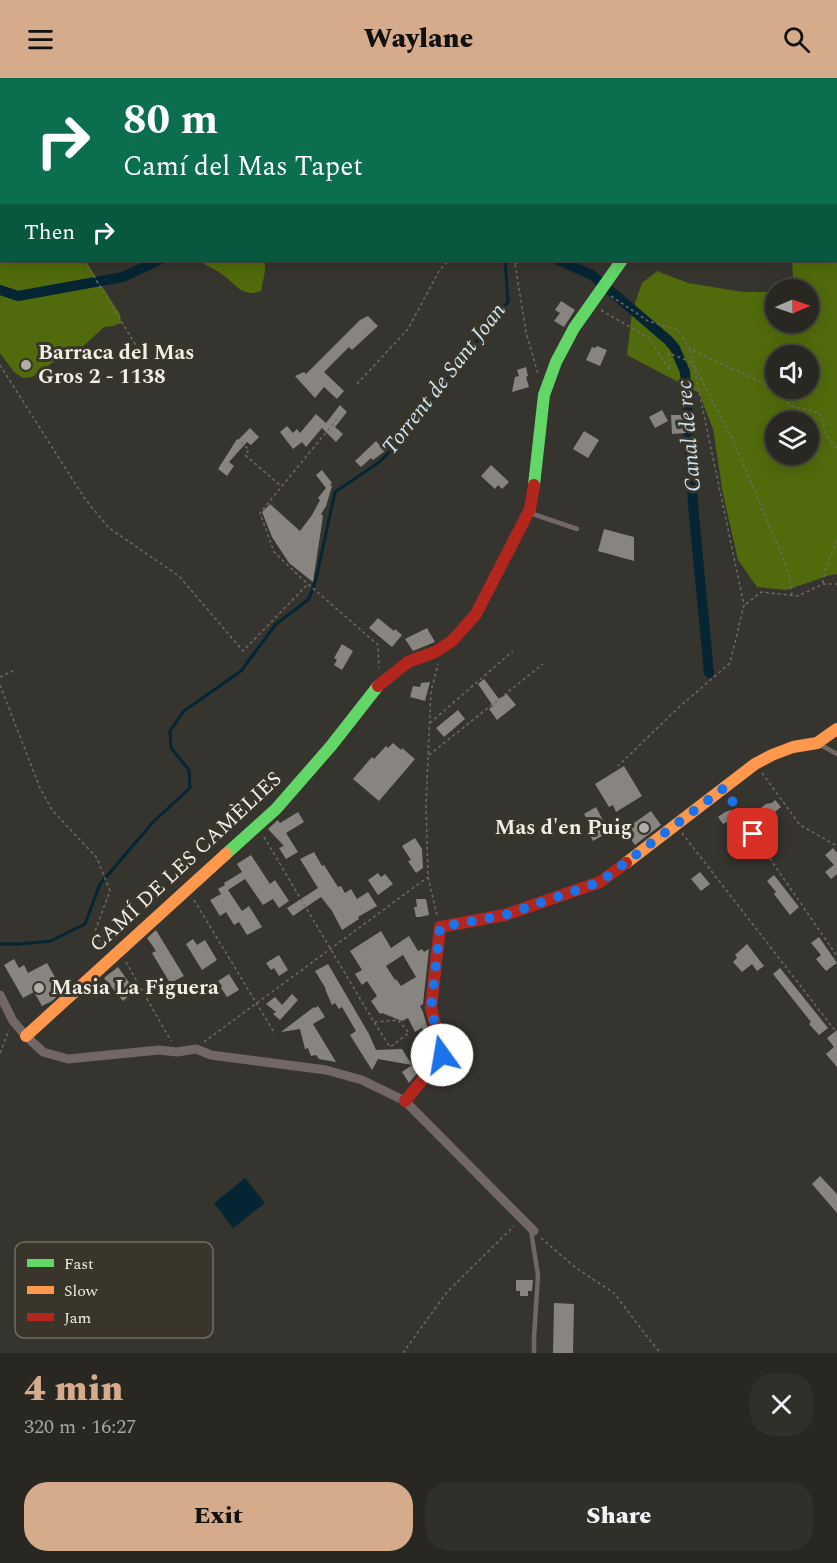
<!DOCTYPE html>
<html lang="en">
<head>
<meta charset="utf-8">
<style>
  body { margin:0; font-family:Spectral,serif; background:#302f2a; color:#f1f3f6; height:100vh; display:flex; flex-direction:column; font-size:22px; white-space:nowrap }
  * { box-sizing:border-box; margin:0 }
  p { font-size:20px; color:#a5a5a5 }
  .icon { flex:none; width:33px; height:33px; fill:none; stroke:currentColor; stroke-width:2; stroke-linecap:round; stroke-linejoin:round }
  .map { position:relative; height:1275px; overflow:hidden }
  .side { display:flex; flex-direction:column; background:#282722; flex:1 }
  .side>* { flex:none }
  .top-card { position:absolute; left:0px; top:0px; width:837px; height:183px; box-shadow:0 3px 15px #0003,0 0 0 2px #444440; background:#0b6e4f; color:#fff; overflow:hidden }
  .needle { width:39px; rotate:88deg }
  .controls { position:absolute; left:765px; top:201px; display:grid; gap:12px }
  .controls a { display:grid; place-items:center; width:54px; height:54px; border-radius:50%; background:#282722; box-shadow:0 3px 15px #0003,0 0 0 2px #444440; font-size:30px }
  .pin { position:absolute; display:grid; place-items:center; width:51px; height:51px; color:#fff; margin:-26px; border-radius:12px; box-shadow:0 3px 9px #0006 }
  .me { position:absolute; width:66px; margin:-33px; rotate:347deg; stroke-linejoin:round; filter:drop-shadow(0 0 4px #0008) }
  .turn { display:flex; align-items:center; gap:21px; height:126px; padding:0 24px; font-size:27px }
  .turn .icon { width:78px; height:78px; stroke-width:2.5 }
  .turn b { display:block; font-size:42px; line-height:51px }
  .then { display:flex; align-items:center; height:57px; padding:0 24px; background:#0003; gap:12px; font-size:22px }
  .round { display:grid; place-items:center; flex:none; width:63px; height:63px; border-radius:24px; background:#302f2a }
  .head { display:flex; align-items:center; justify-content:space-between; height:102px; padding:0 24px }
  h1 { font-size:36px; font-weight:800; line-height:45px; color:#d6ab8b }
  .primary-button { display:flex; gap:12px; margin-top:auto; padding:12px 24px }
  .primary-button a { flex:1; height:69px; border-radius:24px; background:#d6ab8b; color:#111; font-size:24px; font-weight:800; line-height:69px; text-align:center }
  .primary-button a+a { background:#302f2a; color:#f1f3f6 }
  header { display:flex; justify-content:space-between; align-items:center; height:78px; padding:0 24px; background:#d6ab8b; color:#111; font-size:27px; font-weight:800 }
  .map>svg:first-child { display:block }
</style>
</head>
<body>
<header><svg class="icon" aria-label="menu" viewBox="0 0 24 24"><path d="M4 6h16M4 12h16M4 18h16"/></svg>Waylane<svg class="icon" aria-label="search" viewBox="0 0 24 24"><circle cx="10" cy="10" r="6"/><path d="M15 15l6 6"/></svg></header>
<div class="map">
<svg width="837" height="1275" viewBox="0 0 837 1275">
  <rect width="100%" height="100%" fill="#36342e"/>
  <path fill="#516a0c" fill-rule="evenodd" d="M 25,0 L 280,0 L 275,2 L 25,1 Z
    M 700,0 L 837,0 L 837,496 L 827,498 L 787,512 L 757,509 L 738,482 L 723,416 L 713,351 L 699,315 L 627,277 L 632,234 L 642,205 L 657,193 L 688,205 L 743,214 L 775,214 L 776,244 L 808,244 L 808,212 L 782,211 L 793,199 L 792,182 L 836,182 L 836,2 L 699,1 ZM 776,278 L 808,278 L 808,310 L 776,310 ZM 776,344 L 808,344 L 808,376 L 776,376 Z
    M 1,106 L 2,182 L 85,182 L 120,236 L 121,245 L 113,248 L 104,249 L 75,276 L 65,276 L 32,299 L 23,300 L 14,294 L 0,275 L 0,109 Z
    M 197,182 L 265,182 L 265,193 L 261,213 C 242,220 237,207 223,197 C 215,191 205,187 197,182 Z"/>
  <path fill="#052533" d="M 245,1100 L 265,1125 L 233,1150 L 214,1125 Z"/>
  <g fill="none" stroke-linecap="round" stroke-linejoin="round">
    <path stroke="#052533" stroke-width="3" d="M 533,2 L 534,0
      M 0,866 L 19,866 L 51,863 L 85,846 L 100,806 L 154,743 L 190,710 L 189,692 L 171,670 L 170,653 L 184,633 L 241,593 L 276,546 L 309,521 L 316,501 L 335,414 L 378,385 L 401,363 L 467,275 L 508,224 L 505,182"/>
    <path stroke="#052533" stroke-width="10" d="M 558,182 L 592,197 L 668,262 L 675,270 L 685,294 L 693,427 L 709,595
      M 0,212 L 18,218 L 123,199 L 159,182"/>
  </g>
  <path fill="#888580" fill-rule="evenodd" d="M 561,223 L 575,232 L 564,249 L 554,243 L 560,235 L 555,232 Z
    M 368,238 L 378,248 L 352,272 L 349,269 L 324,294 L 344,313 L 337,321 L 324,309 L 315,320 L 295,298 L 304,294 L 306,296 L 360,242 Z
    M 597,268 L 607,272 L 600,288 L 586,282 L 592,269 L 595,270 Z
    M 526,289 L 528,298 L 526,299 L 529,309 L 512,314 L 515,299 L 519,298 L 517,292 Z
    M 340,327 L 347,334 L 335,349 L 343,356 L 336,364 L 322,350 L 306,369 L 302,364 L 293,371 L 280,354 L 287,348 L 293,355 L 297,351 L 300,355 L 316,336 L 326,345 Z
    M 662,332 L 668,343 L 655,350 L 649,339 Z
    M 671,337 L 685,337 L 686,355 L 672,356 Z
    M 250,350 L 259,359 L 251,367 L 247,364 L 229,384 L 234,388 L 227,398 L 218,391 L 237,361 L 238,362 Z
    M 584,353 L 599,362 L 588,380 L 573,371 Z
    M 376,363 L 385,373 L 373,382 L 371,380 L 361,389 L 355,383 Z
    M 491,387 L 509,404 L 502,411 L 498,407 L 495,411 L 481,398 Z
    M 322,392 L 332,405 L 330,407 L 332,408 L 326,428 L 321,436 L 323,438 L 313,504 L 289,485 L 272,459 L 262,434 L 270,426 L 300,453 L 312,437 L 320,422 L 318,420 L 326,410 L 316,397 Z
    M 604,451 L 634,459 L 634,483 L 598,473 Z
    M 378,540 L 394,553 L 395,551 L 402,557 L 392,569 L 369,550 Z
    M 427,550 L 435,564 L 413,573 L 405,561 Z
    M 342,566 L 353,573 L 342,592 L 334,587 L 337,582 L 334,580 Z
    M 484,601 L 499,621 L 507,616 L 516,627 L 497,642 L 489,631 L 493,628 L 478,606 Z
    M 430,604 L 425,623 L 410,619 L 413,608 L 420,609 L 421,605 Z
    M 458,632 L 465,641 L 444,659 L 436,650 Z
    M 393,665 L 401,672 L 402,670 L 415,681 L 379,723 L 353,701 L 372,679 L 374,681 L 386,668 L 388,670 Z
    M 624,688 L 642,718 L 616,734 L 613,727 L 609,729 L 595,706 Z
    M 775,722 L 781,729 L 760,746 L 753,736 L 766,726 L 772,725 Z
    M 596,729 L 609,754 L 593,763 L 588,754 L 593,751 L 584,736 Z
    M 731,732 L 746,754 L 738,760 L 727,744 L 723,746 L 718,739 L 725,734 Z
    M 651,733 L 661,747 L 635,767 L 624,752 Z
    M 298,734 L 304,744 L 286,755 L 298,774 L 286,781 L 279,770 L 284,768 L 268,751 L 278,742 L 280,745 Z
    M 415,760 L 422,771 L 423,790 L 416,795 L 408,783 L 411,782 L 402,768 Z
    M 833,770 L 837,775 L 837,796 L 831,801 L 825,794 L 834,787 L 825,777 Z
    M 314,774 L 322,788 L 324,787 L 338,809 L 341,808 L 345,815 L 351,811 L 357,821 L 368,814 L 377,828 L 358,839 L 359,841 L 342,852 L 332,833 L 321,819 L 293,838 L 287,830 L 318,810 L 300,781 Z
    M 251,777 L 270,806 L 275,802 L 289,823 L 279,830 L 273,821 L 263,827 L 245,801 L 228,812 L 242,833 L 249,828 L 262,849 L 247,857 L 239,844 L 234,847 L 226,834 L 220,838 L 210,822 L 221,816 L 218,811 L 225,807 L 224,805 L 242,794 L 237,786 Z
    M 700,794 L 710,806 L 701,813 L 691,801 Z
    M 378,795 L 381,799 L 385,796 L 393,806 L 378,817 L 368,802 Z
    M 774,797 L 799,829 L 790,837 L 774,816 L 776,814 L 767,803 Z
    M 416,821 L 426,821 L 429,837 L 420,839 L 416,839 L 414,829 L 417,829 Z
    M 156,852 L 184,898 L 170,905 L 152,875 L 156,873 L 147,860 Z
    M 381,853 L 391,870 L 409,858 L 418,873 L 422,871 L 424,874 L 429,871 L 423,926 L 420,928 L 423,934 L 434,973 L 427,971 L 429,963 L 422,950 L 415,954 L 408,940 L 402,943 L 382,935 L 380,936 L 371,923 L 377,918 L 367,903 L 362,907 L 355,896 L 362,892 L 350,873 ZM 403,877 L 416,899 L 401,908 L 396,901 L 395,902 L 386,888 Z
    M 819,859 L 837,885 L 826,893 L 816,881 L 821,877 L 811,865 Z
    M 193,861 L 197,867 L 205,862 L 217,882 L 202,892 L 186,866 Z
    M 747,866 L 764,888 L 757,893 L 752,886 L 742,894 L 733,884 L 737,880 L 735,877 Z
    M 279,877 L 288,892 L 279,898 L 274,890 L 271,892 L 266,885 Z
    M 14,881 L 19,890 L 24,887 L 28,895 L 47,885 L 63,913 L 52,923 L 42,928 L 34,914 L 23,920 L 4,887 Z
    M 328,886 L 369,956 L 376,972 L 402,971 L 412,987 L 413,987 L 418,994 L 409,1005 L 402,994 L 412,987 L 378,981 L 372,992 L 350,957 L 356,953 L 342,929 L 339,931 L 335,925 L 332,927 L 325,911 L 326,911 L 315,893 Z
    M 118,889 L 135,913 L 123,923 L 104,900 Z
    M 780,890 L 828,950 L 819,957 L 809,946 L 811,944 L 773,896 Z
    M 229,896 L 239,912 L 227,919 L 221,910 L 222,908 L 218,903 Z
    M 292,916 L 298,922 L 280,942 L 273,936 L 276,934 L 266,926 L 275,919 L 282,927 Z
    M 318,928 L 325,939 L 313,946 L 336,984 L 319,981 L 316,977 L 311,978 L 308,970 L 305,971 L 300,951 L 281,954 L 314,929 L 315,930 Z
    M 837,952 L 837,989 L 826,976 L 834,969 L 827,960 Z
    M 820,1098 L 837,1116 L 837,1135 L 812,1106 Z
    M 516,1202 L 533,1202 L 532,1213 L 528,1213 L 528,1218 L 520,1218 L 520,1213 L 516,1213 Z
    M 554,1225 L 574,1226 L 573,1275 L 553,1275 Z"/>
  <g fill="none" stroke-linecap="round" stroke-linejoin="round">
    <path stroke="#716967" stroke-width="1.5" stroke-dasharray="3 3" stroke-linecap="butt" d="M 105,0 L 105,2
      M 27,2 L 27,0
      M 224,2 L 227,0
      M 529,2 L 529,0
      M 568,2 L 569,0
      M 836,65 L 837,66
      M 0,100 L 2,97
      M 84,182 L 143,279
      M 511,182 L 515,186 L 526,254 L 538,296
      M 515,186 L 520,182
      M 611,218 L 648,243 L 678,252 L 690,271 L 774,310 L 791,328 L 820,335 L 826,357 L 837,371
      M 601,232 L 649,260 L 670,292 L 669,275 L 693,285 L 744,527 L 730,585 L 677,631 L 618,688
      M 690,272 L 693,285
      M 0,287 L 85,421 L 109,450 L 179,498 L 243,573 L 308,506
      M 695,289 L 734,364 L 782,478 L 789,498 L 792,517
      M 357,306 L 408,251 L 439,193 L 449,182
      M 337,341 L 260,435 L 274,474 L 299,498 L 378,567 L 379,590
      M 241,364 L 249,372 L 245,377 L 281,408
      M 823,505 L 825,491 L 837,462
      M 746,526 L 761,514 L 798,518 L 823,506 L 837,506
      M 0,599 L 13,593
      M 0,607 L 40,710 L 52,732 L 97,780 L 110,813 L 95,853 L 103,870
      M 430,645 L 513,573
      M 429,677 L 543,586
      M 762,695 L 800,747 L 837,768
      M 729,721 L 837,878
      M 682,755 L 837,955
      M 264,759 L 374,944 L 390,969 L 409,955 L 398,942 L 374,944
      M 194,822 L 275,956
      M 437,837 L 428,799 L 426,727 L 431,613 L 438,586
      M 126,884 L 171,963
      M 204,964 L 428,799
      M 0,975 L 9,952
      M 541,1160 L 576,1190 L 614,1215 L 652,1265 L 661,1275
      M 403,1275 L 447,1214 L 514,1148"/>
    <path stroke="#726765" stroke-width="4.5" d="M 530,435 L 577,451
      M 819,666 L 837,676
      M 531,1153 L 538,1197 L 534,1260 L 534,1275"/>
    <path stroke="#726765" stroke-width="9" d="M 681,2 L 682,0
      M 791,2 L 792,0
      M 0,917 L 13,943 L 26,958 L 43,974 L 68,981 L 159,972 L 177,974 L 196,971 L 211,977 L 326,992 L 362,1002 L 405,1023 L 534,1153"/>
    <path stroke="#63d668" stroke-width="12" d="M 534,407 L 544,317 L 556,284 L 574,250 L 622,182
      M 226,776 L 276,731 L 331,668 L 378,608"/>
    <path stroke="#ff974d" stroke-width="12" d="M 626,785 L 755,686 L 772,677 L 793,669 L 817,665 L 837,651
      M 26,958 L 226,776"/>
    <path stroke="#b3261e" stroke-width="12" d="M 378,608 L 408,584 L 435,574 L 452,563 L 476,536 L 530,431 L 534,407
      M 405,1023 L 443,977 L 431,930 L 440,849 L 505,837 L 600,804 L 626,785"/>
  </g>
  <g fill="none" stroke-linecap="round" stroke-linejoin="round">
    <path stroke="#1a73e8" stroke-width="10" stroke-dasharray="0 18" d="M 442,977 L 431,930 L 440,849 L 505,837 L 600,804 L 724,710 L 753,756"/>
  </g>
  <g fill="#afada6" stroke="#39352a" stroke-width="2">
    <circle cx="26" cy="287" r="6"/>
    <circle cx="644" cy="750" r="6"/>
    <circle cx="39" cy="910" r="6"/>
  </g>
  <g text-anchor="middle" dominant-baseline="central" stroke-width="6" stroke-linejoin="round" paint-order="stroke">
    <g font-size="21" font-weight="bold" fill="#f0eee6" stroke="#39352a" text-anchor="start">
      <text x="38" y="275">Barraca del Mas<tspan x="38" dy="24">Gros 2 - 1138</tspan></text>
      <text x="632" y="750" text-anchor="end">Mas d'en Puig</text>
      <text x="51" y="910">Masia La Figuera</text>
    </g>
    <g font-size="21" fill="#f0eee6" stroke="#39352a">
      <text transform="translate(186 784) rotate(-43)">CAMÍ DE LES CAMÈLIES</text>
    </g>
    <g font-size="22" font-style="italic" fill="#cde4f2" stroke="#39352a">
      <text transform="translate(444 301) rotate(-52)">Torrent de Sant Joan</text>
      <text transform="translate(689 358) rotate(-95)">Canal de rec</text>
    </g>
  </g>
  <rect x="15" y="1164" width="198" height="96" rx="9" fill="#39352a" stroke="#706c62" stroke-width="1.5"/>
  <rect x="27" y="1181" width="27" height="8" fill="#63d668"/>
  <rect x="27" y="1208" width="27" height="8" fill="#ff974d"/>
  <rect x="27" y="1235" width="27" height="8" fill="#b3261e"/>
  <g font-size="16" fill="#f0eee6">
    <text x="64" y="1191">Fast</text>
    <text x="64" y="1218">Slow</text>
    <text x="64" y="1245">Jam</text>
  </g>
</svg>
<div class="controls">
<a><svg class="needle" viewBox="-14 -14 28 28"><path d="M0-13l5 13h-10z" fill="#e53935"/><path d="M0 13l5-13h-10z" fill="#a5a5a5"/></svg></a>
<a><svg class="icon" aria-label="sound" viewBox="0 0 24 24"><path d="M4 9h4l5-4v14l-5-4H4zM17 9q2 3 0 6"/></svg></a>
<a><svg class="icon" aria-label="layers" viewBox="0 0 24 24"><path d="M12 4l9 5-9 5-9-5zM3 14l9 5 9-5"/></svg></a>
</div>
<div class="pin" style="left:753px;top:756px;background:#d93025"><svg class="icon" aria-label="arrive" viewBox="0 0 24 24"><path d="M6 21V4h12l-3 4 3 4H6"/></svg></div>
<svg class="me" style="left:442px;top:977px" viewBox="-20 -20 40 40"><circle r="19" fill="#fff"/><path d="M0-13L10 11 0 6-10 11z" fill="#1a73e8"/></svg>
<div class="top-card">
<div class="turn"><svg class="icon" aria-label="right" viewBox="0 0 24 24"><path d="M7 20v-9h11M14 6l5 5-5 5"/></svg><div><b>80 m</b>Camí del Mas Tapet</div></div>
<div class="then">Then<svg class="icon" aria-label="right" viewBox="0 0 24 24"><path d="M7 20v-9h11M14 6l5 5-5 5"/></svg></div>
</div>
</div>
<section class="side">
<div class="head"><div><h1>4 min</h1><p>320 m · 16:27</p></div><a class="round"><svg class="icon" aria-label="close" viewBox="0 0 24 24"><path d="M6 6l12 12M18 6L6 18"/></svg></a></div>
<div class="primary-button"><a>Exit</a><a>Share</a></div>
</section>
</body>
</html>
